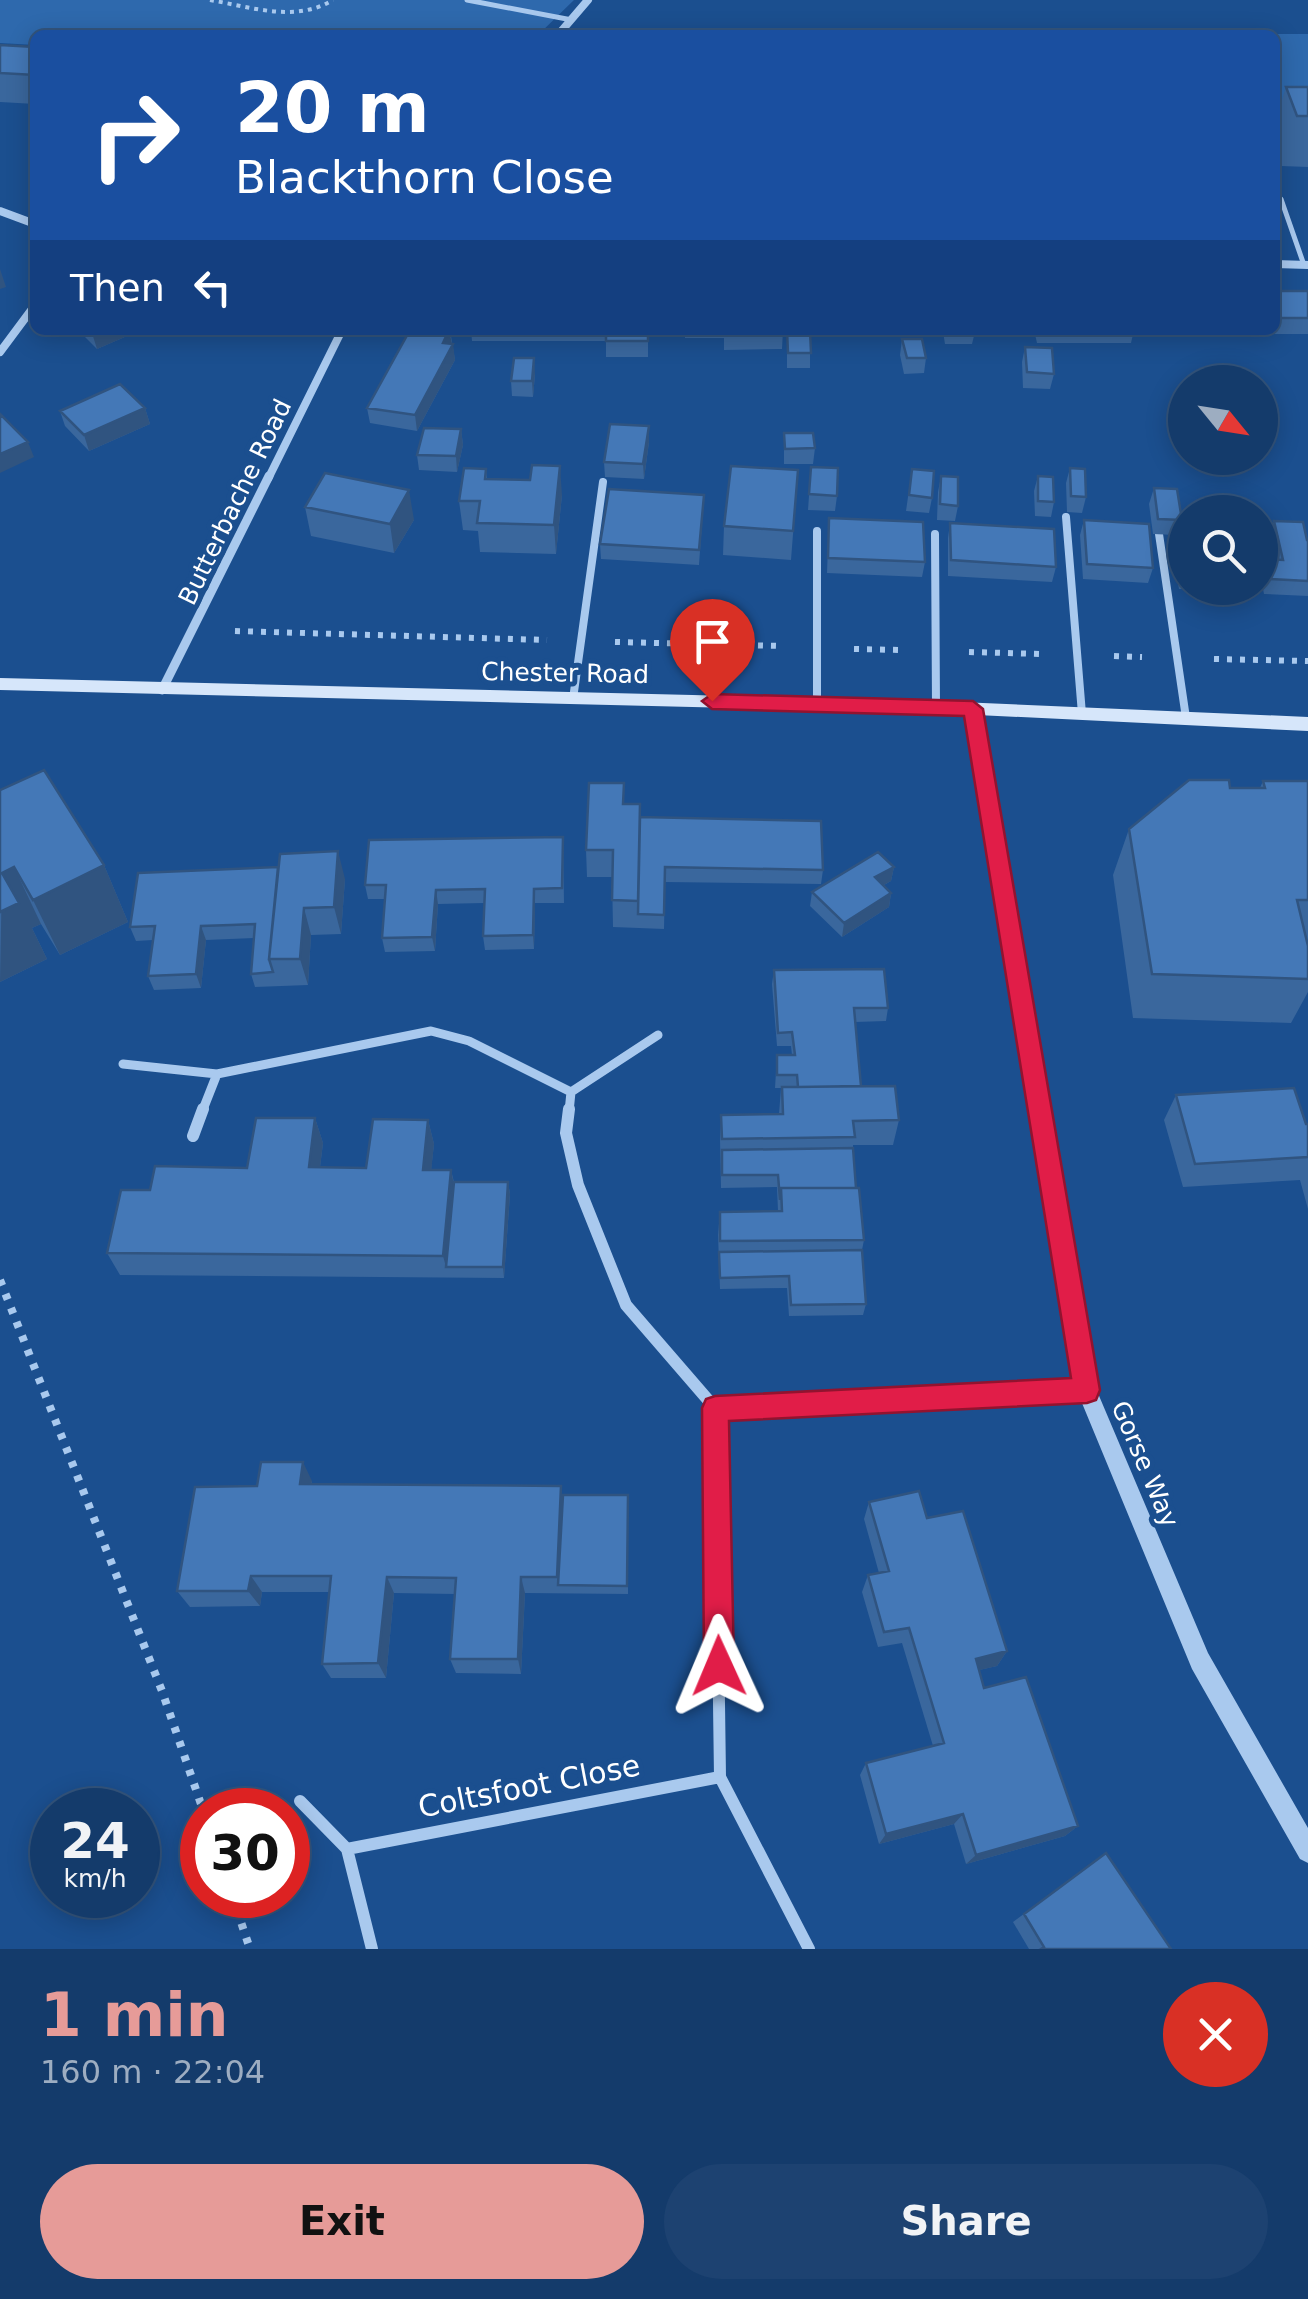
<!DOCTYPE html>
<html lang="en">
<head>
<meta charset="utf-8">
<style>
  body { margin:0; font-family:"DejaVu Sans",sans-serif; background:#1d4271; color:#f1f3f6; height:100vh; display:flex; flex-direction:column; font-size:38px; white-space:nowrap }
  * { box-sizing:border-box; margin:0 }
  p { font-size:32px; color:#9dadc1 }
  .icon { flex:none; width:55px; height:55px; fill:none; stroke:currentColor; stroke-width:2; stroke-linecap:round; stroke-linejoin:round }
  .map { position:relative; height:1949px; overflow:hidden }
  .side { display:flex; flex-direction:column; background:#143b6b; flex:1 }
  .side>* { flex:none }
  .hud { position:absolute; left:30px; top:30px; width:1250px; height:305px; border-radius:15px; box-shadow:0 5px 25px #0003,0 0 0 2px #33557e; background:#1a4fa0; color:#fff; overflow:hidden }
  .needle { width:65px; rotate:120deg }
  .fabs { position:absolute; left:1168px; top:365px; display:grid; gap:20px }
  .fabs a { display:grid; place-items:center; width:110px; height:110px; border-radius:50%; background:#143b6b; box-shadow:0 5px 25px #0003,0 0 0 2px #33557e; font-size:50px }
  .speed { position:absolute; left:30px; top:1788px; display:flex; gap:20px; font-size:50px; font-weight:700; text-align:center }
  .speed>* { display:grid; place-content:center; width:130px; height:130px; border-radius:50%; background:#143b6b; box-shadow:0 5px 25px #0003,0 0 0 2px #33557e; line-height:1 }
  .speed small { font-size:25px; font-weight:400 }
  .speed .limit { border:15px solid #d22; background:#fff; color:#111 }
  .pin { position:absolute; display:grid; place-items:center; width:85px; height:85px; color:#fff; margin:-102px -42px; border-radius:50% 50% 50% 0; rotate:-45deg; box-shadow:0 0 10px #0007 }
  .pin .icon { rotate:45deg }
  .me { position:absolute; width:110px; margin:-55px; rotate:359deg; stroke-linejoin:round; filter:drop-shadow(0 0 8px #0008) }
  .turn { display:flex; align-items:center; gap:35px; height:210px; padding:0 40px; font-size:45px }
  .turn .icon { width:130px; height:130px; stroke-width:2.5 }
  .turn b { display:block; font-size:70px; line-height:85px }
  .then { display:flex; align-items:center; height:95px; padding:0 40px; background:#0003; gap:20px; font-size:38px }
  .round { display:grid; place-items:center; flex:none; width:105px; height:105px; border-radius:52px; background:#1d4271 }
  .summary { display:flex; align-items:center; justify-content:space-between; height:170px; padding:0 40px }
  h1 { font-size:60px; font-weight:700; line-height:75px; color:#e69b98 }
  .button { display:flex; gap:20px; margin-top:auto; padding:20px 40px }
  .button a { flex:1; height:115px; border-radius:60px; background:#e69b98; color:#111; font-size:40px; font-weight:700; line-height:115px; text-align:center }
  .button a+a { background:#1d4271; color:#f1f3f6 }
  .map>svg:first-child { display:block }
</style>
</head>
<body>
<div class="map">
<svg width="1308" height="1949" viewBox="0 0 1308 1949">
  <rect width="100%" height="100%" fill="#1b4f8f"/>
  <path fill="#2e69ad" d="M 0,0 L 574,0 L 538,35 L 35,35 L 35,45 L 0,43 Z
    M 1218,34 L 1308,34 L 1308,134 L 1275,134 L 1275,35 Z"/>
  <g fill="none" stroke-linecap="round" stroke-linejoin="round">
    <path stroke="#a9c9ee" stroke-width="4" stroke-dasharray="4 5" stroke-linecap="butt" d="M 210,0 C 251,7 295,23 333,0"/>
    <path stroke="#a9c9ee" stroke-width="6" stroke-dasharray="5 8" stroke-linecap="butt" d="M 235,631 L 547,640
      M 615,642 L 782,646
      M 854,649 L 902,650
      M 969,652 L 1042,654
      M 1114,656 L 1142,657
      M 1214,659 L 1308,661"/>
    <path stroke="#a9c9ee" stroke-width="8" stroke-dasharray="6 9" stroke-linecap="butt" d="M 0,1280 L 162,1691 L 203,1810
      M 232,1895 L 250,1949"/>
    <path stroke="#a9c9ee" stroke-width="5" d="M 467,0 L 572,20
      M 1275,199 L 1281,199 L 1304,265"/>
    <path stroke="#a9c9ee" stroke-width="8" d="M 1066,517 L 1082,714
      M 817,531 L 817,703
      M 935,534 L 936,707
      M 1159,534 L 1186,718
      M 573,699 L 603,482"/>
    <path stroke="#a9c9ee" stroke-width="8" d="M 558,35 L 588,0
      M 0,211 L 35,224
      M 1275,264 L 1308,265
      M 0,352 L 35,305
      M 268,479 L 342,330"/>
    <path stroke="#a9c9ee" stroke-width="9" d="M 162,690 L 269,476
      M 123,1064 L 217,1074 L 431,1031 L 469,1041 L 571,1092
      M 202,1112 L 217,1074
      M 569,1112 L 571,1092 L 658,1035"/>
    <path stroke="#a9c9ee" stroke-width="12" d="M 569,1109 L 566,1133 L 578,1185 L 626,1305 L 715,1408 L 1087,1391
      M 193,1136 L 203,1109
      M 715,1408 L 720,1777 L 809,1949
      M 300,1801 L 347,1849
      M 372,1949 L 347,1849 L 720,1777"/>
    <path fill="#a9c9ee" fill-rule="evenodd" d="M 973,703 L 981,709 L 1097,1391 L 1208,1653 L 1308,1828 L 1308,1863 L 1300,1859 L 1192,1669 L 1077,1391 L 965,709 Z"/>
    <path fill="#d6e6fa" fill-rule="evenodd" d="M 0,678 L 936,701 L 1308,717 L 1308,731 L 936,713 L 0,690 Z"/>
  </g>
  <path fill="#3a679d" d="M 0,45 L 35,47 L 35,104 L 0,102 Z
    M 1286,87 L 1308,87 L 1308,167 L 1281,166 L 1275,149 L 1275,122 Z
    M 1275,291 L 1308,291 L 1308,334 L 1174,334 L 1173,330 L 1275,330 Z
    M 78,330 L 133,330 L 134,333 L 97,349 Z
    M 410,330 L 450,330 L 455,360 L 417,431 L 370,423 L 367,408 Z
    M 471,330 L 648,330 L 648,357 L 606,357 L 606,341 L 472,341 Z
    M 685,330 L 783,330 L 782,349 L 724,350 L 724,338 L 685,338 Z
    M 787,330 L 989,330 L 988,336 L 974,336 L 972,344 L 945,344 L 943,332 L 810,331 L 810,368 L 787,368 Z
    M 1034,330 L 1134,330 L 1131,343 L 1037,343 Z
    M 902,339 L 926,358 L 924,373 L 904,374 L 900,355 Z
    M 1025,347 L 1054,374 L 1050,389 L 1023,388 L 1022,362 Z
    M 535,374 L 533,397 L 512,396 L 511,381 Z
    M 145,408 L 150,424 L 89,451 L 65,426 L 60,411 Z
    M 461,429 L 463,445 L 457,472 L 419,470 L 417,455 Z
    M 784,433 L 815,448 L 813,464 L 784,464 Z
    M 649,442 L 644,479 L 605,477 L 604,462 Z
    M 811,467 L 837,496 L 835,511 L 808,510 Z
    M 1070,468 L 1086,497 L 1082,513 L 1067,512 L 1066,483 Z
    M 486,469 L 487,479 L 530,480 L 562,495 L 556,554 L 480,552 L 478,531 L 463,530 L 459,501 Z
    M 912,469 L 932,498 L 929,513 L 906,511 Z
    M 798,470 L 791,560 L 723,555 L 724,526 Z
    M 941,476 L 958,506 L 955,521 L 937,520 L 938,492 Z
    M 1038,476 L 1054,502 L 1051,517 L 1035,516 L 1034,491 Z
    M 1154,488 L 1182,520 L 1178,532 L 1185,532 L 1185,588 L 1249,588 L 1247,591 L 1179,589 L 1171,547 L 1175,535 L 1153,534 L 1149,504 Z
    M 704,495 L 699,565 L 601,559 L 600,544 Z
    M 305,507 L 414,520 L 394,553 L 311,536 Z
    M 829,518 L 925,562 L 922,577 L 827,573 Z
    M 1084,520 L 1153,568 L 1148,583 L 1083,579 L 1080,535 Z
    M 1274,521 L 1308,540 L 1308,596 L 1264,594 L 1260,574 L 1266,559 L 1273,559 L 1268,536 Z
    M 950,523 L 1056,567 L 1052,582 L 948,576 L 948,538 Z
    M 1263,781 L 1308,781 L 1308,992 L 1291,1023 L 1133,1018 L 1113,875 L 1129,829 L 1230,788 L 1260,788 Z
    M 0,790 L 104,865 L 128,922 L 60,955 L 41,924 L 32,928 L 47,959 L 0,982 Z
    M 624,804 L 640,817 L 823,870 L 821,884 L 665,882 L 664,929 L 613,927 L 612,877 L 587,877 L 586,850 Z
    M 563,837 L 564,903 L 535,903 L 534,949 L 485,950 L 483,936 L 484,903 L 438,904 L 435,951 L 385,952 L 382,938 L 385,899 L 368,899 L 365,885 Z
    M 894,867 L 891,881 L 884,885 L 891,893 L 889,907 L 842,937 L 810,906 L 812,892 Z
    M 345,879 L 341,934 L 311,935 L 308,985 L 255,987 L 251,974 L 254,938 L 206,940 L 201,988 L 154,990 L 148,976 L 153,940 L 136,941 L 130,927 Z
    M 774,970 L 888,1008 L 886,1021 L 855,1022 L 861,1086 L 899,1120 L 893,1145 L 853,1145 L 853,1148 L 856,1188 L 864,1240 L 862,1250 L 866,1304 L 863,1315 L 789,1316 L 787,1288 L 720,1289 L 718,1235 L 720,1212 L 778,1211 L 777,1187 L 721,1188 L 720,1140 L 721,1115 L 779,1114 L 781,1088 L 775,1088 L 777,1055 L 792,1055 L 791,1046 L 777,1046 L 772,984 Z
    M 1176,1095 L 1308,1124 L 1308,1209 L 1300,1180 L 1183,1187 L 1164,1120 Z
    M 315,1118 L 323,1143 L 320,1167 L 366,1168 L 428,1120 L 434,1144 L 431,1170 L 451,1170 L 454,1182 L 508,1182 L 510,1194 L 504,1278 L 120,1275 L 107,1253 L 150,1190 L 247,1168 Z
    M 312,1481 L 312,1484 L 563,1495 L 628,1495 L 628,1594 L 525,1593 L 521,1674 L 456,1673 L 450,1659 L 455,1594 L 394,1593 L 386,1678 L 331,1678 L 322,1664 L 329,1592 L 262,1592 L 260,1606 L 190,1607 L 177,1591 L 257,1486 Z
    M 869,1502 L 927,1518 L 1007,1651 L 997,1666 L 979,1670 L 984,1688 L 1078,1826 L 1065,1836 L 966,1864 L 954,1824 L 879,1844 L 860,1775 L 866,1763 L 933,1746 L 902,1643 L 878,1647 L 862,1592 L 868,1575 L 879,1573 L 864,1519 Z
    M 1106,1853 L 1171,1949 L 1029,1949 L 1013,1922 Z"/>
  <path fill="#305480" d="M 0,269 L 6,287 L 0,289 Z
    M 99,330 L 133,330 L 134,333 L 97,349 L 92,333 Z
    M 449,330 L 452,344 L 443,343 Z
    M 453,344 L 455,360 L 417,431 L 415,415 Z
    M 534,358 L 535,374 L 533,397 L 532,381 Z
    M 145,408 L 150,424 L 89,451 L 84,435 Z
    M 649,426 L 649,442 L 644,479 L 643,464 Z
    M 461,429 L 463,445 L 457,472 L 456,456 Z
    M 28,442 L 34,457 L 0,473 L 0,454 Z
    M 560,466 L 562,495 L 556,554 L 554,525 Z
    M 409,490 L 414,520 L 394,553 L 390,524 Z
    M 338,851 L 345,879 L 341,934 L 334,907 Z
    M 104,865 L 128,922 L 60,955 L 33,900 Z
    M 14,867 L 41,924 L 32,928 L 47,959 L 0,982 L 2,873 Z
    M 894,867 L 891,881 L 873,891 L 875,877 Z
    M 534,889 L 535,903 L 534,949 L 533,935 Z
    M 436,890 L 438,904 L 435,951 L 432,937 Z
    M 891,893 L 889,907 L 842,937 L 844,923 Z
    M 304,908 L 311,935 L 308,985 L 300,959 Z
    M 201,926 L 206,940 L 201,988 L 196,974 Z
    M 315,1118 L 323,1143 L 317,1191 L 309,1167 Z
    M 428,1120 L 434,1144 L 429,1193 L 423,1170 Z
    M 451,1170 L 456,1194 L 446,1267 L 449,1278 L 443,1256 Z
    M 508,1182 L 510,1194 L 504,1278 L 503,1267 Z
    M 303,1462 L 312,1481 L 309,1502 L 300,1484 Z
    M 251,1576 L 262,1592 L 260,1606 L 248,1591 Z
    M 387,1577 L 394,1593 L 386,1678 L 378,1663 Z
    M 521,1577 L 525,1593 L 521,1674 L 518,1659 Z
    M 1007,1651 L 997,1666 L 967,1673 L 976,1659 Z
    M 963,1814 L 954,1824 L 879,1844 L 886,1834 Z
    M 1078,1826 L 1065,1836 L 966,1864 L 976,1855 Z"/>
  <path fill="#4478b7" stroke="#305480" stroke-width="2.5" d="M 0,45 L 35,47 L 35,75 L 0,73 Z
    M 1286,87 L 1308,87 L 1308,116 L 1297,116 Z
    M 1275,291 L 1308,291 L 1308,318 L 1275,318 Z
    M 410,330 L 449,330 L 443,343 L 453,344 L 415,415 L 367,408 Z
    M 606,330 L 648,330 L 648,341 L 606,341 Z
    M 725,330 L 783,330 L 783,333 L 725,334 Z
    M 787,330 L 810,330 L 811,353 L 788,353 Z
    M 902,339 L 922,339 L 926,358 L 907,358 Z
    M 1025,347 L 1052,348 L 1054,374 L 1027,372 Z
    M 514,358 L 534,358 L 532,381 L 511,381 Z
    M 120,384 L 145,408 L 84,435 L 60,411 Z
    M 0,414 L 28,442 L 0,454 Z
    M 610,424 L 649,426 L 643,464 L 604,462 Z
    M 424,428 L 461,429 L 456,456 L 417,455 Z
    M 784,433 L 813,433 L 815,448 L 785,449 Z
    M 532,465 L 560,466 L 554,525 L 477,523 L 480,501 L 459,501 L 464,468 L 486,469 L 485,479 L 530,480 Z
    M 731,466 L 798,470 L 793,531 L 724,526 Z
    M 811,467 L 838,468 L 837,496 L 809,494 Z
    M 1070,468 L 1085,469 L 1086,497 L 1071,496 Z
    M 912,469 L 934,471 L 932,498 L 909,495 Z
    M 325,473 L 409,490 L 390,524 L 305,507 Z
    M 941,476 L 958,477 L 958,506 L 940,504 Z
    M 1038,476 L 1053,477 L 1054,502 L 1038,501 Z
    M 1154,488 L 1177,489 L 1182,520 L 1158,519 Z
    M 609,489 L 704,495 L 699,550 L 600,544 Z
    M 829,518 L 923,522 L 925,562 L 828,558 Z
    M 1084,520 L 1149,524 L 1153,568 L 1087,564 Z
    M 1274,521 L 1303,522 L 1307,540 L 1308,540 L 1308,581 L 1270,579 L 1266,559 L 1283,560 Z
    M 950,523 L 1054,529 L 1056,567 L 951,560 Z
    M 1176,532 L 1185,532 L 1185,574 L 1184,574 Z
    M 44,770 L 104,865 L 33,900 L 14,867 L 2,873 L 19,903 L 0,912 L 0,790 Z
    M 1189,780 L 1229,780 L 1230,788 L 1265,788 L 1263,781 L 1308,781 L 1308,900 L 1297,900 L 1308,946 L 1308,979 L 1152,974 L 1129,829 Z
    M 589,783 L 624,783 L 623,804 L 640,804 L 638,901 L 612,900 L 613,850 L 586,850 Z
    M 640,817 L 821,821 L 823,870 L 665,867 L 664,915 L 638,914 Z
    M 563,837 L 562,888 L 534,889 L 533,935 L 483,936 L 485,889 L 436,890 L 432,937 L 382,938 L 386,885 L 365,885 L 369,840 Z
    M 338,851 L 334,907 L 304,908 L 300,959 L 269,959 L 280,854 Z
    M 878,852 L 894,867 L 875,877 L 891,893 L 844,923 L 812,892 Z
    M 278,867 L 269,959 L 273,972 L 251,974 L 255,924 L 231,925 L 201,926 L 196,974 L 148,976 L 155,926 L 130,927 L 138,873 Z
    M 884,969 L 888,1008 L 854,1008 L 861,1086 L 798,1087 L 797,1075 L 777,1075 L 777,1055 L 795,1055 L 792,1032 L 778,1033 L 774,970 Z
    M 895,1086 L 899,1120 L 853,1121 L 855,1137 L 722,1139 L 721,1115 L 783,1114 L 782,1087 Z
    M 1294,1088 L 1306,1124 L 1308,1124 L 1308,1157 L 1195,1164 L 1176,1095 Z
    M 256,1118 L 315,1118 L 309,1167 L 366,1168 L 373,1119 L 428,1120 L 423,1170 L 451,1170 L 443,1256 L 107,1253 L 121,1190 L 150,1190 L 155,1166 L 247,1168 Z
    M 853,1148 L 856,1188 L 781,1188 L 780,1200 L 778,1175 L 722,1175 L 722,1150 Z
    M 454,1182 L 508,1182 L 503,1267 L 446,1267 Z
    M 781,1188 L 859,1188 L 864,1240 L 720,1241 L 720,1212 L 782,1211 Z
    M 862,1250 L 866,1304 L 791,1305 L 789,1276 L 720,1278 L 719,1252 Z
    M 261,1462 L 303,1462 L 300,1484 L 561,1486 L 557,1577 L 521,1577 L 518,1659 L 450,1659 L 456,1578 L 387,1577 L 378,1663 L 322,1664 L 331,1576 L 251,1576 L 248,1591 L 177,1591 L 195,1487 L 257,1486 Z
    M 919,1491 L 927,1518 L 963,1511 L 1007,1651 L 976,1659 L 984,1688 L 1026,1677 L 1078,1826 L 976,1855 L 963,1814 L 886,1834 L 866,1763 L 944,1743 L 909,1628 L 884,1632 L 868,1575 L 889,1571 L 869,1502 Z
    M 563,1495 L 628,1495 L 627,1586 L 558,1585 Z
    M 1106,1853 L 1171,1949 L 1041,1949 L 1044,1947 L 1024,1914 Z"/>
  <path fill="#e11d48" stroke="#92132f" stroke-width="2.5" d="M 712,694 L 973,701 L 983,709 L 1100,1390 L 1096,1400 L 1087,1403 L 729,1421 L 734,1666 L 729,1677 L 719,1681 L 709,1677 L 704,1666 L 702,1408 L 706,1399 L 715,1396 L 1071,1378 L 964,716 L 712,709 L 702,701 Z"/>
  <g text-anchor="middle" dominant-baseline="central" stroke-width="10" stroke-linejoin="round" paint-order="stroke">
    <g font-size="25" fill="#fff" stroke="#1b4f8f">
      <text transform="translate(235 502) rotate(-64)">Butterbache Road</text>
      <text transform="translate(565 673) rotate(1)">Chester Road</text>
      <text transform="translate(1145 1464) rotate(67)">Gorse Way</text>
    </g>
    <g font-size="30" fill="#fff" stroke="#1b4f8f">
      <text transform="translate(529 1786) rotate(-11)">Coltsfoot Close</text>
    </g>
  </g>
</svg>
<div class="fabs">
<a><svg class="needle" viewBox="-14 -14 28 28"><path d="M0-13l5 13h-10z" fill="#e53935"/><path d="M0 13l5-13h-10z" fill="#9dadc1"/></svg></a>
<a><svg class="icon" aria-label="search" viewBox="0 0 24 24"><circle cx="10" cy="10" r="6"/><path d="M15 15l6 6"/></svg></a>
</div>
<div class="speed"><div>24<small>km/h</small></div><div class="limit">30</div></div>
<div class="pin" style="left:712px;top:701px;background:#d93025"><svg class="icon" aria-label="arrive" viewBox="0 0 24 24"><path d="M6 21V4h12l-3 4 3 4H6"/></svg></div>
<svg class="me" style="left:719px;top:1666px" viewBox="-20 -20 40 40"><path d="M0-17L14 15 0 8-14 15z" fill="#e11d48" stroke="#fff" stroke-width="4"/></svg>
<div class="hud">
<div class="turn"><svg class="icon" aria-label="right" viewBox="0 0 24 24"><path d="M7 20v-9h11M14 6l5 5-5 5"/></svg><div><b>20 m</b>Blackthorn Close</div></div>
<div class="then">Then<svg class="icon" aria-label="left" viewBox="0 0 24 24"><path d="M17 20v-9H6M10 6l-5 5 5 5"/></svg></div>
</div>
</div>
<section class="side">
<div class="summary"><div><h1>1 min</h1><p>160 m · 22:04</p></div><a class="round" style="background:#d93025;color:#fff"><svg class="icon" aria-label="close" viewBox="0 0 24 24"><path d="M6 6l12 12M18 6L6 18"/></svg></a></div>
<div class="button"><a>Exit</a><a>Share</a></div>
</section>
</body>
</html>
